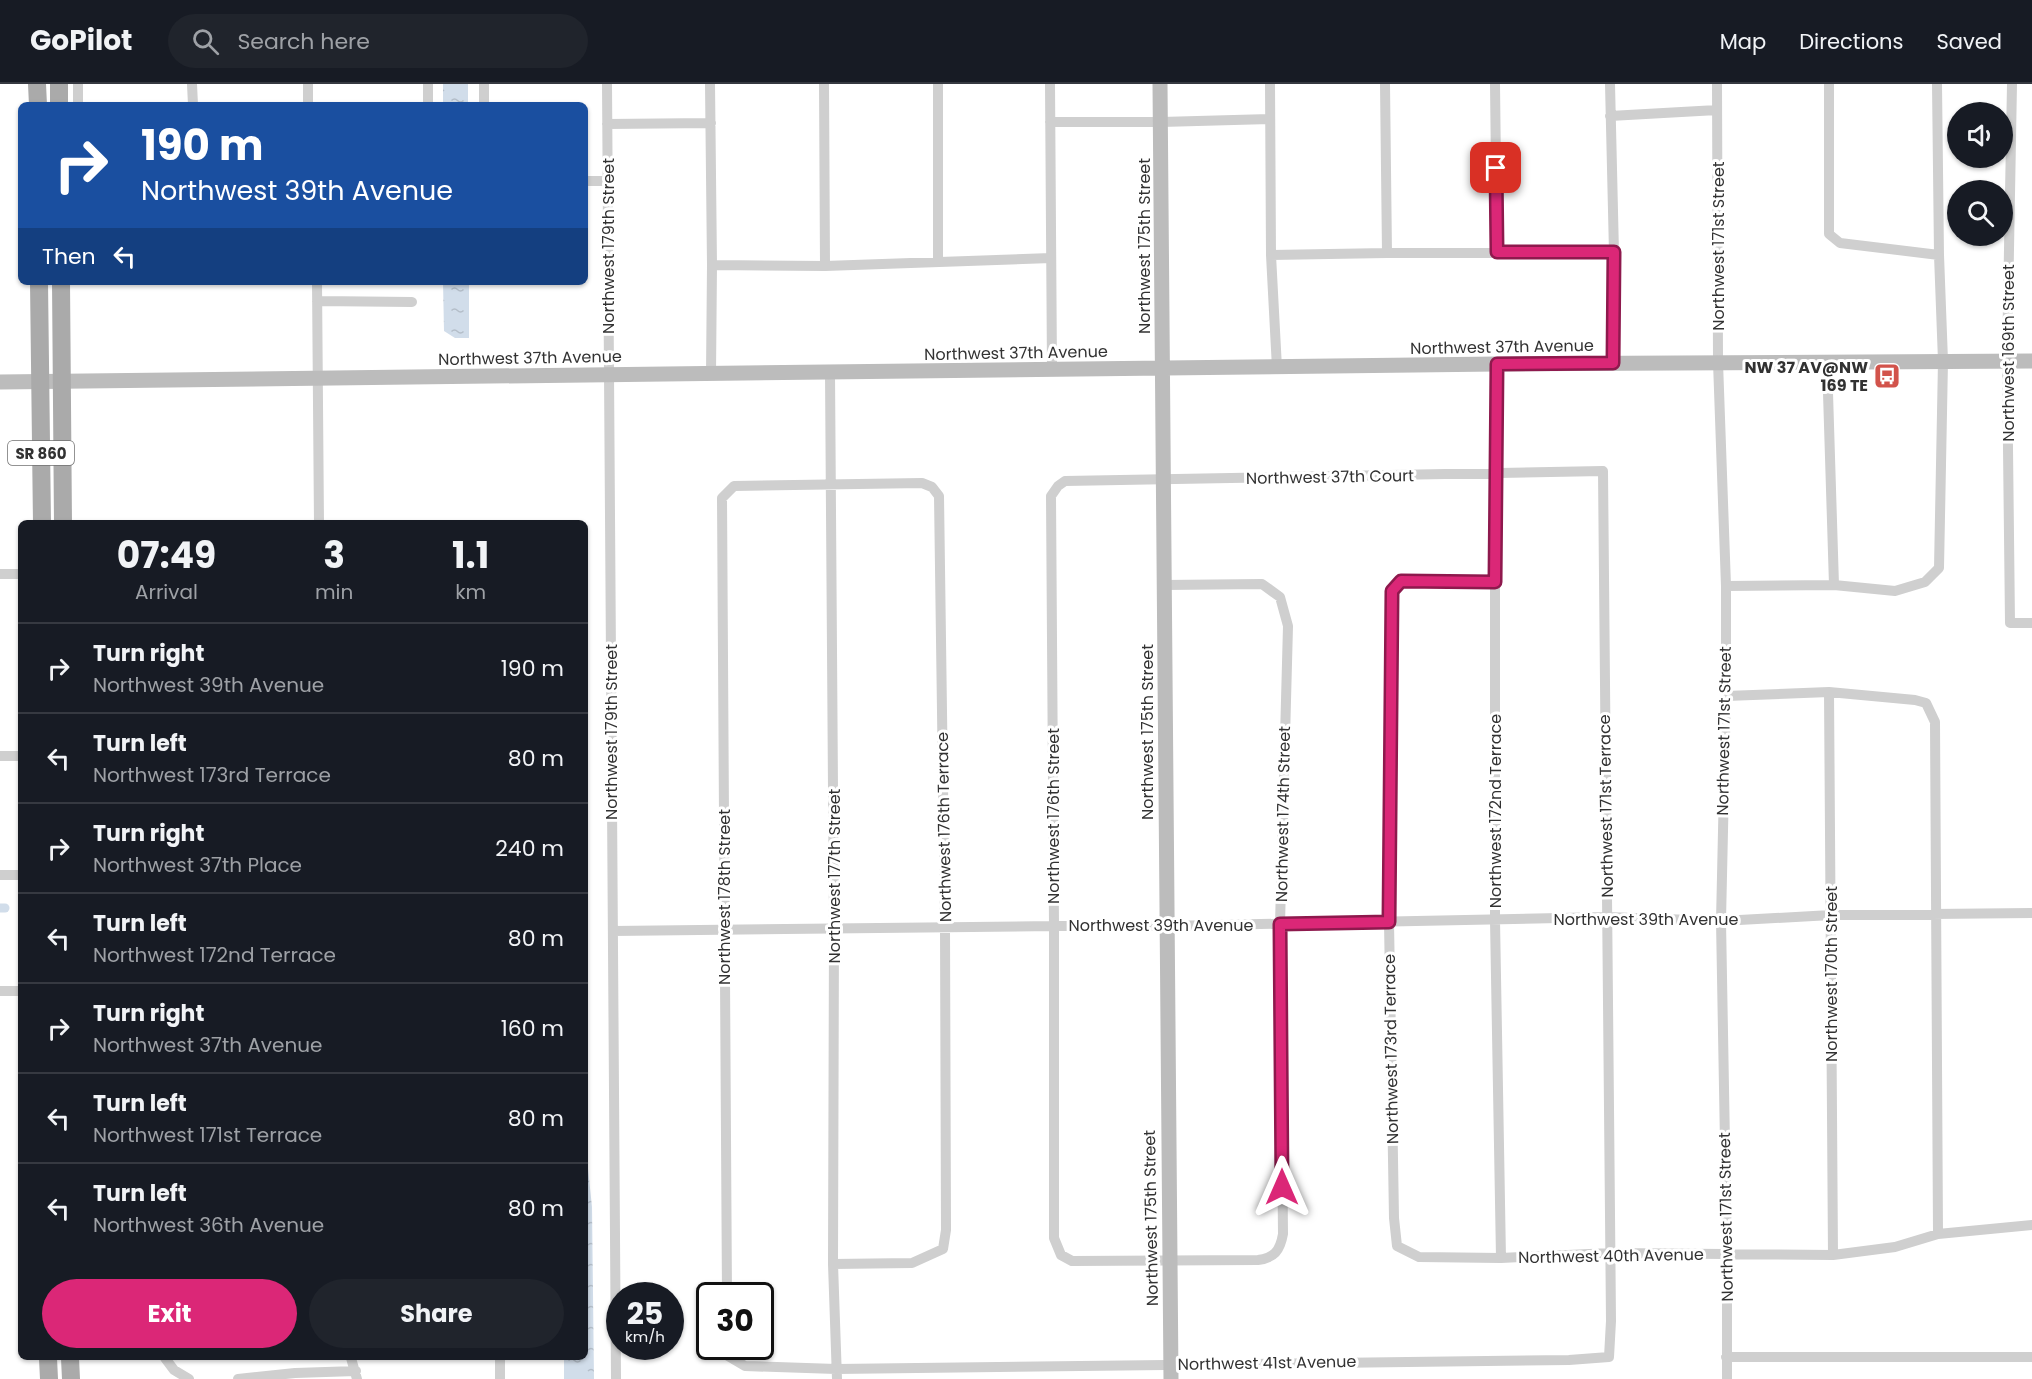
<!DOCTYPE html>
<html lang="en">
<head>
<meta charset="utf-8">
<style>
  body { margin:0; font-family:Poppins,sans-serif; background:#20242c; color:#f1f3f6; height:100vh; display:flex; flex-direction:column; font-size:22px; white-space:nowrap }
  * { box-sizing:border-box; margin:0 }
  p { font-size:20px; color:#9ea1a6 }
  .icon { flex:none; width:33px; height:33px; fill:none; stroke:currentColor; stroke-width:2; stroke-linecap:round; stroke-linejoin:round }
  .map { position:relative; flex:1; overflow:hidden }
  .panel { position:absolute; left:18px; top:436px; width:570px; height:840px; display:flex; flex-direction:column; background:#171b24; border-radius:9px; box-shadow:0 2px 4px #0004 }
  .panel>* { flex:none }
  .banner { position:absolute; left:18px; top:18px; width:570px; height:183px; border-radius:9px; box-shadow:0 2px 4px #0004; background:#1a4fa0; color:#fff; overflow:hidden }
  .controls { position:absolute; left:1947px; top:18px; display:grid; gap:12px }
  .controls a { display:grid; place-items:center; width:66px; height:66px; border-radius:50%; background:#171b24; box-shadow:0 2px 4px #0004; font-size:30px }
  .speed { position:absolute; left:606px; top:1198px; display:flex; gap:12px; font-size:30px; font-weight:700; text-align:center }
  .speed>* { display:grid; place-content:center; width:78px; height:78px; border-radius:50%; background:#171b24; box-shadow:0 2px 4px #0004; line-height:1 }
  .speed small { font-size:15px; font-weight:400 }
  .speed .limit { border:3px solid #111; border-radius:9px; background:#fff; color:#111 }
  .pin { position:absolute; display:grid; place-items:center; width:51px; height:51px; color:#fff; margin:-26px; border-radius:12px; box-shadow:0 3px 9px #0006 }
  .me { position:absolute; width:66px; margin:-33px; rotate:0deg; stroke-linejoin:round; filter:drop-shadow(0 0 4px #0008) }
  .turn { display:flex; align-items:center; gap:21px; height:126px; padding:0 24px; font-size:27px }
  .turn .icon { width:78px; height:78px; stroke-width:2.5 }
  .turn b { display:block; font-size:42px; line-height:51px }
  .then { display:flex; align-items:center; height:57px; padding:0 24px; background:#0003; gap:12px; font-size:22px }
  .eta { display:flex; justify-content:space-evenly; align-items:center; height:102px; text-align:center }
  .eta b { font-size:36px; font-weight:700; line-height:42px }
  .primary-button { display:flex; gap:12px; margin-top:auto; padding:12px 24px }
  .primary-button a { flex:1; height:69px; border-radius:36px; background:#db2777; color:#fff; font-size:24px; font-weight:700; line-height:69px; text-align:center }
  .primary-button a+a { background:#20242c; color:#f1f3f6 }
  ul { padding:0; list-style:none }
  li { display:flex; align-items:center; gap:18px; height:90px; padding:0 24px; border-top:2px solid #363941 }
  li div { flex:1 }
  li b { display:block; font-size:22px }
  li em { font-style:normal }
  header { display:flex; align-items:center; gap:36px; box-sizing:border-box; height:84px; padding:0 30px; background:#171b24; border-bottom:2px solid #363941 }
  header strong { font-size:28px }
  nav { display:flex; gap:33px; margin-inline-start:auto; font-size:21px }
  .search { width:420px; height:54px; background:#20242c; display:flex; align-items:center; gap:15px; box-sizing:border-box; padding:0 21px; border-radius:33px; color:#9ea1a6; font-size:22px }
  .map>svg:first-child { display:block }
</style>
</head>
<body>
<header>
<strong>GoPilot</strong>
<div class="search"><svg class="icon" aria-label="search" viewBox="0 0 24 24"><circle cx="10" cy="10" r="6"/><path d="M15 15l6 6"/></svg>Search here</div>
<nav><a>Map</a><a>Directions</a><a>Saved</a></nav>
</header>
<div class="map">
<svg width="2032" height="1295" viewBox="0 0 2032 1295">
  <defs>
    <pattern id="water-ripples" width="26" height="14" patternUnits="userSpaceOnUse" patternTransform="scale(1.5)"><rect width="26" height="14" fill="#d1ddea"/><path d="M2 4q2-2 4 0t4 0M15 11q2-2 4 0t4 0" fill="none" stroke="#b4bec9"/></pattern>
  </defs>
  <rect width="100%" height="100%" fill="#fff"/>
  <path fill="url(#water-ripples)" d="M 443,0 L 468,0 L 468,21 L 443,21 Z
    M 443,198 L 469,198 L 469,254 L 455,254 L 444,247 Z
    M 585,1056 L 592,1123 L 594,1295 L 564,1295 L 564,1274 L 585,1274 Z"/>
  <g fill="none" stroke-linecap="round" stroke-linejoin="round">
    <path stroke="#d1ddea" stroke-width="9" d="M 0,824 L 5,824"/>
    <path stroke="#cfcfcf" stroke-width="10" d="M 78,0 L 78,21
      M 192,0 L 193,21
      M 308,0 L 308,21
      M 484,0 L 484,21
      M 607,0 L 616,1295
      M 710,0 L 712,181 L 711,290
      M 824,0 L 825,182
      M 938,0 L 938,178
      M 1050,0 L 1052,287
      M 1270,0 L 1271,171 L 1277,284
      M 1385,0 L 1387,169
      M 1495,0 L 1497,168
      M 1610,0 L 1614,169 L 1613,279
      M 1717,0 L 1718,278 L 1726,502 L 1726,612 L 1721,837 L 1727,1171 L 1727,1295
      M 1829,0 L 1829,150 L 1840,159 L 1939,171
      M 2012,0 L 2007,276 L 2010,539 L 2032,539
      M 428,21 L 428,0
      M 1610,32 L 1717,26
      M 1050,38 L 1161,38 L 1270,35
      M 607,40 L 711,39
      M 585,97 L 608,97
      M 1271,171 L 1387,169 L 1614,169
      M 712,181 L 825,182 L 1051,174
      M 317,198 L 319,440
      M 317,217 L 412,218
      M 1827,277 L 1834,501
      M 1497,280 L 1495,498 L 1495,836 L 1501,1174
      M 830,289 L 834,845 L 833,1180 L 837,1295
      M 0,490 L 21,490
      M 1495,498 L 1401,497 L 1392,507 L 1389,838 L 1394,1134 L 1397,1162 L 1419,1173 L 1501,1174 L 1611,1169 L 1833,1171 L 1895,1163 L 1938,1150 L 2032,1141
      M 1726,502 L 1834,501 L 1895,507 L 1925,498 L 1939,484 L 1943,277 L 1939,171 L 1937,0
      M 1829,608 L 1833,1171
      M 1726,612 L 1829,608 L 1915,616 L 1926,619 L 1935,638 L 1938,1150
      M 0,672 L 21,672
      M 0,791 L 21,791
      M 613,847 L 1054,842 L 1167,842 L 1607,833 L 1721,837 L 1831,831 L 2032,829
      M 0,907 L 21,907
      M 727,1212 L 722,414 L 734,402 L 922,399 L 932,403 L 939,412 L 945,843 L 946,1146 L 943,1165 L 912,1179 L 833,1180
      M 728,1263 L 728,1272 L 745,1282 L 836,1285 L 1569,1276 L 1609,1273 L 1611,1237 L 1603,387 L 1065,397 L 1058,402 L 1051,412 L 1054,842 L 1054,1154 L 1061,1171 L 1072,1177 L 1258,1176 C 1274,1174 1280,1167 1283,1150 L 1280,840 L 1288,542 L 1280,513 L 1262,500 L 1164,501
      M 1726,1273 L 2032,1273
      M 165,1274 L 174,1286 L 189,1295
      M 351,1274 L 357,1295
      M 238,1295 L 295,1289 L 356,1287
      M 500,1295 L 500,1274"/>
    <path stroke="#bcbcbc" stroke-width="15" d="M 1160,0 L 1171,1295
      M 0,298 L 1497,280 L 2032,277"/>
    <path stroke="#aaa" stroke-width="18" d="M 37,0 L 38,21
      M 59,0 L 59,21
      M 39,198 L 42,440
      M 61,198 L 63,440
      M 48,1274 L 49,1295
      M 70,1274 L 71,1295"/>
  </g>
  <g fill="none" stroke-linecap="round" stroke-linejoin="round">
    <defs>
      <path id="route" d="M 1282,1103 L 1280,840 L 1389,838 L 1392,507 L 1401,497 L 1495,498 L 1497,280 L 1613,279 L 1614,168 L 1497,168 L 1496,84"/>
    </defs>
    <use href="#route" stroke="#8e194d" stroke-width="15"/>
    <use href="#route" stroke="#db2777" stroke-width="10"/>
  </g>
  <defs>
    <symbol id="bus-square" viewBox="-11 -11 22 22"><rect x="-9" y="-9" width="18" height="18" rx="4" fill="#d2534b" stroke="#fff"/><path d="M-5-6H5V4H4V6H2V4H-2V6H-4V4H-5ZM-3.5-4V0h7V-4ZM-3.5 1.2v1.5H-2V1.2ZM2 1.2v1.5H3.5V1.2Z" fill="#fff"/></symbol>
  </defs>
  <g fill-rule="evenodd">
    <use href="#bus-square" x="1872" y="277" width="30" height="30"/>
  </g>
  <g text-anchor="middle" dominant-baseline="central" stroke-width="6" stroke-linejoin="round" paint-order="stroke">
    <rect fill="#fff" stroke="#707070" stroke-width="1.5" x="8" y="357" width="66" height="24" rx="4.5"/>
    <g font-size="15" font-weight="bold" fill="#323232">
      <text x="41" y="369">SR 860</text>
    </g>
    <g font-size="16" fill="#323232" stroke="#fff">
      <text transform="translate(608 162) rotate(-90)">Northwest 179th Street</text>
      <text transform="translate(1144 162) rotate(-90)">Northwest 175th Street</text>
      <text transform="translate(1718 162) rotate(-90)">Northwest 171st Street</text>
      <text transform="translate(1502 263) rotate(-1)">Northwest 37th Avenue</text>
      <text transform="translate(1016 269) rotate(-1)">Northwest 37th Avenue</text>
      <text transform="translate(2008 269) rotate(-90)">Northwest 169th Street</text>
      <text transform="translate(530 274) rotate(-1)">Northwest 37th Avenue</text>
      <text transform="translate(1330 393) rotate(-1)">Northwest 37th Court</text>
      <text transform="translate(1724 647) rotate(-89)">Northwest 171st Street</text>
      <text transform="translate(611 648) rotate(-90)">Northwest 179th Street</text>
      <text transform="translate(1147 648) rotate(-90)">Northwest 175th Street</text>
      <text transform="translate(1606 722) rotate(-91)">Northwest 171st Terrace</text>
      <text transform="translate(1495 727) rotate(-90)">Northwest 172nd Terrace</text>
      <text transform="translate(1283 730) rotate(-89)">Northwest 174th Street</text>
      <text transform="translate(1053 732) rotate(-90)">Northwest 176th Street</text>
      <text transform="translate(944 743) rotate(-91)">Northwest 176th Terrace</text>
      <text transform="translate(834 792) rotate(-90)">Northwest 177th Street</text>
      <text transform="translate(724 813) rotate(-90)">Northwest 178th Street</text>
      <text x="1646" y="835">Northwest 39th Avenue</text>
      <text x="1161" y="841">Northwest 39th Avenue</text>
      <text transform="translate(1831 890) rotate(-90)">Northwest 170th Street</text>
      <text transform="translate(1391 965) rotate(-91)">Northwest 173rd Terrace</text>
      <text transform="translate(1726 1133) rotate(-91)">Northwest 171st Street</text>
      <text transform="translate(1151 1134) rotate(-91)">Northwest 175th Street</text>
      <text transform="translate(1611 1172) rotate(-1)">Northwest 40th Avenue</text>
      <text transform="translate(1267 1279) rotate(-1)">Northwest 41st Avenue</text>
    </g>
    <g font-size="16" font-weight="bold" fill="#323232" stroke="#fff" text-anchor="end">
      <text x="1868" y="283">NW 37 AV@NW<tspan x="1868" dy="18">169 TE</tspan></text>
    </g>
  </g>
</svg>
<div class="controls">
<a><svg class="icon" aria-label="sound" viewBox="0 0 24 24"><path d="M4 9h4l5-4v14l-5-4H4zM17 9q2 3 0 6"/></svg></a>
<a><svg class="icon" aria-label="search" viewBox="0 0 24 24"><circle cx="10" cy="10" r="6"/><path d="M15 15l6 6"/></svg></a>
</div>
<div class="speed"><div>25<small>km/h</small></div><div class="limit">30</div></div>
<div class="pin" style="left:1496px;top:84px;background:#d93025"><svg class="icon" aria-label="arrive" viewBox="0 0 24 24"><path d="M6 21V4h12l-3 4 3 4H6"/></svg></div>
<svg class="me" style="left:1282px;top:1103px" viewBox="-20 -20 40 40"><path d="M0-17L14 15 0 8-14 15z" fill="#db2777" stroke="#fff" stroke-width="4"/></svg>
<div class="banner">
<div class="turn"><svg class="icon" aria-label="right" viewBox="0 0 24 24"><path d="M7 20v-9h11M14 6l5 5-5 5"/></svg><div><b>190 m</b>Northwest 39th Avenue</div></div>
<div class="then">Then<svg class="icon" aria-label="left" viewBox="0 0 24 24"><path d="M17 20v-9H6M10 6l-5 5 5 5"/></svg></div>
</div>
<section class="panel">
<div class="eta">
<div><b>07:49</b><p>Arrival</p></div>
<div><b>3</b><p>min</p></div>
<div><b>1.1</b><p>km</p></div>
</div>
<ul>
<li><svg class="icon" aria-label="right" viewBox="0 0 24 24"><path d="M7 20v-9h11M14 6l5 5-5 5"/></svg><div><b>Turn right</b><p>Northwest 39th Avenue</p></div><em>190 m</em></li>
<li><svg class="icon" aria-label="left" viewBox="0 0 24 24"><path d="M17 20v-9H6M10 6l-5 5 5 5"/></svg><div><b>Turn left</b><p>Northwest 173rd Terrace</p></div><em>80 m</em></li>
<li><svg class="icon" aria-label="right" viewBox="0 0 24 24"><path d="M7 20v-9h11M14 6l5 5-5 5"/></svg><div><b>Turn right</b><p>Northwest 37th Place</p></div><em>240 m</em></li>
<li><svg class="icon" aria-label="left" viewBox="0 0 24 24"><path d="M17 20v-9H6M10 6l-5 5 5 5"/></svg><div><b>Turn left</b><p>Northwest 172nd Terrace</p></div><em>80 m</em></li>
<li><svg class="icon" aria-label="right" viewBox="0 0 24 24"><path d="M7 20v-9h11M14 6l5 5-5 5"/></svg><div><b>Turn right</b><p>Northwest 37th Avenue</p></div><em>160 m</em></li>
<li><svg class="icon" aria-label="left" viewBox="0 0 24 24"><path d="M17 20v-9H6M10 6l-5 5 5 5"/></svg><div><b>Turn left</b><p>Northwest 171st Terrace</p></div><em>80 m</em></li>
<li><svg class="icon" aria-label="left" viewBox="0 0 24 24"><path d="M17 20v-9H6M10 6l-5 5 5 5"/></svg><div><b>Turn left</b><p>Northwest 36th Avenue</p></div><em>80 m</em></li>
</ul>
<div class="primary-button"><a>Exit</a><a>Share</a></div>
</section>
</div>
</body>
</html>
